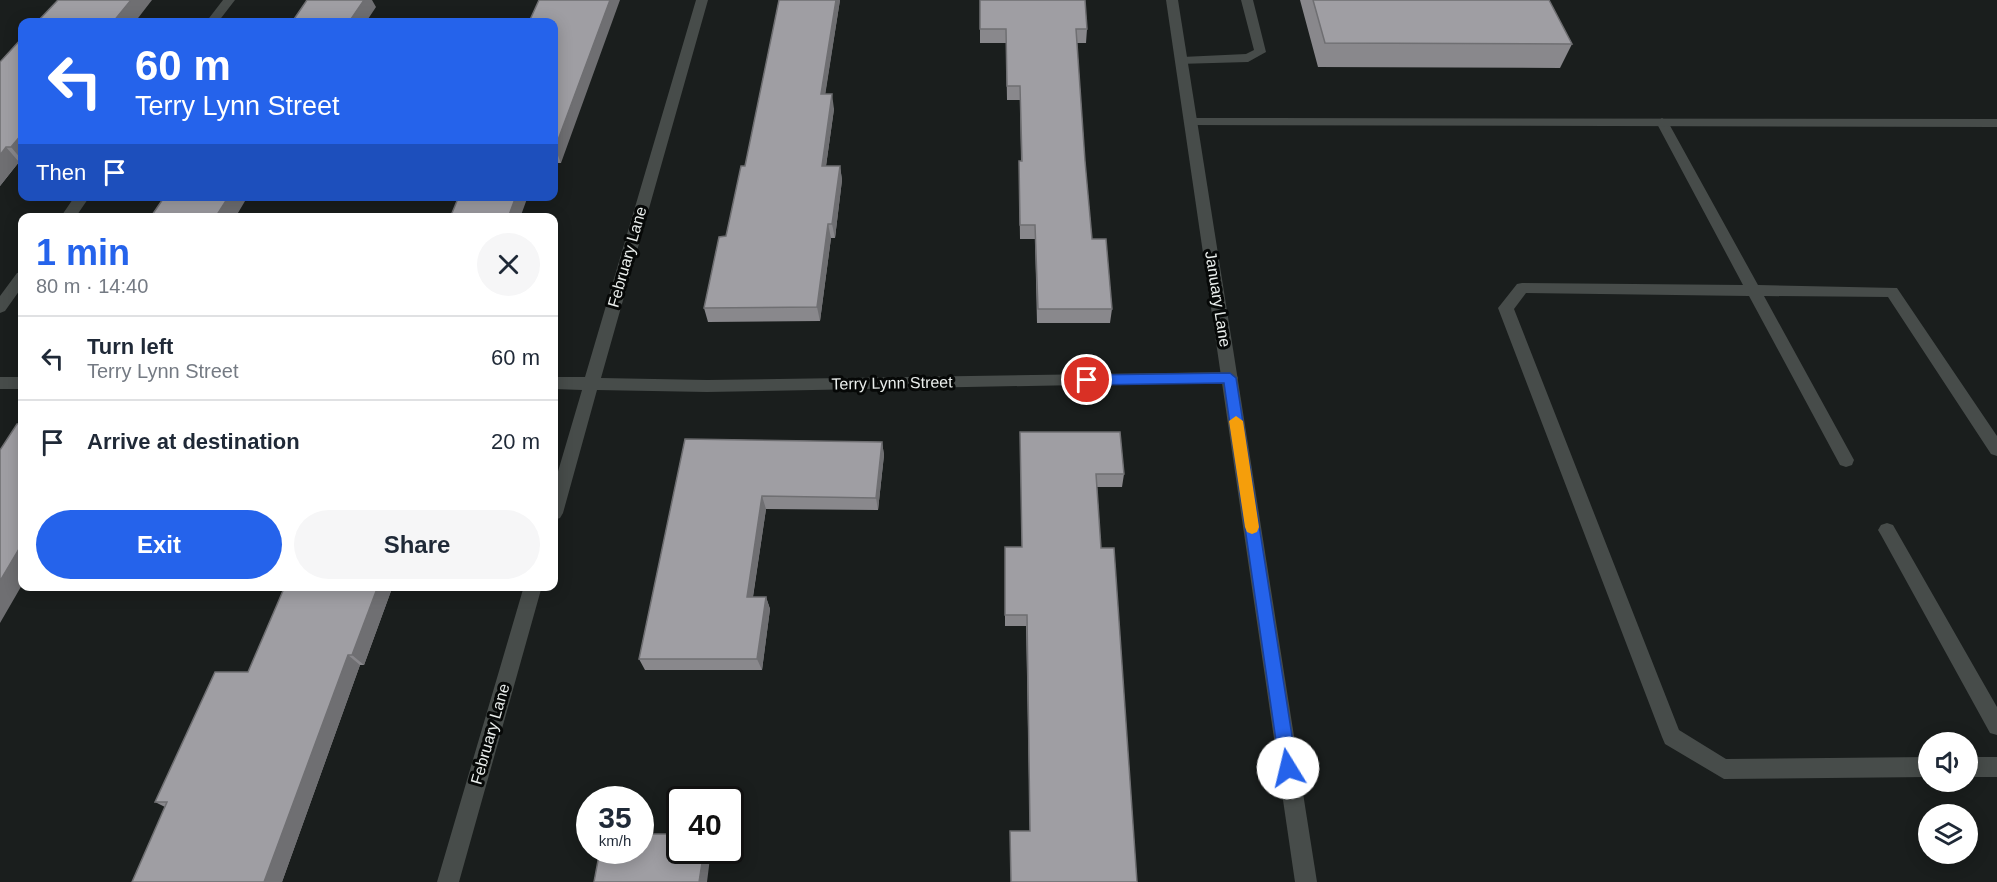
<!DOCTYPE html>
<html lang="en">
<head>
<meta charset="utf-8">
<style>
  body { margin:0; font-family:Arial,sans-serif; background:#f6f6f7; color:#1f2937; height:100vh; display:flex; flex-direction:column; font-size:22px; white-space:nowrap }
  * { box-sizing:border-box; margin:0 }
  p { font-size:20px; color:#747a83 }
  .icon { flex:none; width:33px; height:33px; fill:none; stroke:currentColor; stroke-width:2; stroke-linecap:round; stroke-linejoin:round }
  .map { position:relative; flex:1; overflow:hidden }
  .sheet { position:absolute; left:18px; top:213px; width:540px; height:378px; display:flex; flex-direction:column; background:#fff; border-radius:12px; box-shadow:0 3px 15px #0003 }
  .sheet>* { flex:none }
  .guide { position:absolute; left:18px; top:18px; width:540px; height:183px; border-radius:12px; box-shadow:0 3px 15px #0003; background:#2563eb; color:#fff; overflow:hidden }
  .controls { position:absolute; left:1918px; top:732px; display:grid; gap:12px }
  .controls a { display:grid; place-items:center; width:60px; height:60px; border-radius:50%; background:#fff; box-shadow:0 3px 15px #0003; font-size:30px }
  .speed { position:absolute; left:576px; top:786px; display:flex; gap:12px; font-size:30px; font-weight:700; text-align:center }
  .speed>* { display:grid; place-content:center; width:78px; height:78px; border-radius:50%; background:#fff; box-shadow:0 3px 15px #0003; line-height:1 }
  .speed small { font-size:15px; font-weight:400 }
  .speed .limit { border:3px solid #111; border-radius:9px; background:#fff; color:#111 }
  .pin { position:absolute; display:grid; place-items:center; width:51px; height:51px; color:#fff; margin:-26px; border:3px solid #fff; border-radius:50%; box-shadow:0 2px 6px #0007 }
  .me { position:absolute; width:66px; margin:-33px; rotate:351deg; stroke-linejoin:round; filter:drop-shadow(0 0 4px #0008) }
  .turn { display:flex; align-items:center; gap:21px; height:126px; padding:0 18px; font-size:27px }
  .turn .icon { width:78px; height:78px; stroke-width:2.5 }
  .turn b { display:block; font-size:42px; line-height:51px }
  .then { display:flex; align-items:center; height:57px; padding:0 18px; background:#0003; gap:12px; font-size:22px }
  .round { display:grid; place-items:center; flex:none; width:63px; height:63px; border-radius:32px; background:#f6f6f7 }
  .headline { display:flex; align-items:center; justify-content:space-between; height:102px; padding:0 18px }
  h1 { font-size:36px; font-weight:800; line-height:45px; color:#2563eb }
  .action { display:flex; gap:12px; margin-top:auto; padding:12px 18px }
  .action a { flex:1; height:69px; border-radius:36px; background:#2563eb; color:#fff; font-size:24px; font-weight:800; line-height:69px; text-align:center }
  .action a+a { background:#f6f6f7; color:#1f2937 }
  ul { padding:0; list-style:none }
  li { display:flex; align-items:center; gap:18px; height:84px; padding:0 18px; border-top:2px solid #e0e1e3 }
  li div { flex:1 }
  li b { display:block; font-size:22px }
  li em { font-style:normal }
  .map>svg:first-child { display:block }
</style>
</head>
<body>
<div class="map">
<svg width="1997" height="882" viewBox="0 0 1997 882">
  <rect width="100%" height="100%" fill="#1a1e1d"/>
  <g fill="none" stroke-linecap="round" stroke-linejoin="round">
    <path fill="#474c4a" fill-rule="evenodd" d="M 1241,0 L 1253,0 L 1266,52 L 1248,62 L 1178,64 L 1176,61 L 1182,57 L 1246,54 L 1254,50 Z
      M 1662,118 L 1668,122 L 1758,285 L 1897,288 L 1997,436 L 1997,456 L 1991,454 L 1888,297 L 1764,296 L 1854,460 L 1852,465 L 1846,467 L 1840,465 L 1749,296 L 1526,293 L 1514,309 L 1679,730 L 1726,759 L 1929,757 L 1929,777 L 1724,779 L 1665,744 L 1662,737 L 1498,308 L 1517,284 L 1522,283 L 1743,285 L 1656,122 Z
      M 1887,523 L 1893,525 L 1997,707 L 1997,735 L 1990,733 L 1881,535 L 1878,530 L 1881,525 Z
      M 1968,757 L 1997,757 L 1997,777 L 1968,777 Z"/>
    <path fill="#474c4a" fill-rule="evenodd" d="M 223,0 L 235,0 L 218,22 L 206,22 Z
      M 696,0 L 708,0 L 601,378 L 707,380 L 1230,372 L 1236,374 L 1238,378 L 1236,382 L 707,392 L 597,390 L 563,513 L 560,518 L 554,520 L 554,485 L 582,390 L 554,389 L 554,377 L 585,377 Z
      M 1191,118 L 1997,119 L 1997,127 L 1186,125 L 1185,122 Z
      M 75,196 L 90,196 L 75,218 L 60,218 Z
      M 22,272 L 22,287 L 5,311 L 0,313 L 0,296 L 17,273 Z
      M 0,377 L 22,377 L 22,389 L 0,389 Z
      M 524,586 L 542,586 L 459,882 L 437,882 Z"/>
    <path fill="#474c4a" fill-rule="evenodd" d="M 1166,0 L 1178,0 L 1317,882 L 1295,882 Z"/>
  </g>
  <path fill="#89888c" d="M 779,0 L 840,0 L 825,94 L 834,109 L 826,166 L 840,166 L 842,180 L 835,238 L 831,238 L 820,321 L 708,322 L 704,308 L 726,236 L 745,166 Z
    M 1300,0 L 1549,0 L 1572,44 L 1560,68 L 1318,67 Z
    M 554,22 L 561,163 L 554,163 Z
    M 980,29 L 1087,29 L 1086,43 L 1077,43 L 1085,161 L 1092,239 L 1112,309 L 1110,323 L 1037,323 L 1035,239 L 1020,239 L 1019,175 L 1019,161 L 1021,161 L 1020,100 L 1007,100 L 1006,43 L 980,43 Z
    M 22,38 L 22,162 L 19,162 L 0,186 L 0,62 Z
    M 1020,432 L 1124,474 L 1122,487 L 1097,487 L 1101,548 L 1137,882 L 1030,831 L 1026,626 L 1005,626 L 1005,547 L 1022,547 Z
    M 685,439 L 882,442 L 884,455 L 878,510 L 766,509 L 753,597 L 766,597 L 770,609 L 762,670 L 645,670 L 639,659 Z
    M 285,586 L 443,586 L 441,591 L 391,591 L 364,665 L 360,665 L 282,882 L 132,882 L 165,807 L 155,802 L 248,672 Z"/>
  <path fill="#6f6f72" d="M 131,0 L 152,0 L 135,22 L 113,22 Z
    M 364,0 L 372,0 L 376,7 L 366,22 L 349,22 Z
    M 610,0 L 620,0 L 561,163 L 555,148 Z
    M 836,0 L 840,0 L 823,109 L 821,94 Z
    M 832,94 L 834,109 L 824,180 L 822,166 Z
    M 22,134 L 22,160 L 11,147 Z
    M 6,147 L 19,162 L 0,186 L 0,155 Z
    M 840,166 L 842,180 L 835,238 L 832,224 Z
    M 229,196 L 248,196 L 235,218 L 215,218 Z
    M 516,196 L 528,196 L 520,218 L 508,218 Z
    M 828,224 L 831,238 L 820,321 L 817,307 Z
    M 882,442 L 884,455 L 878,510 L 876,498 Z
    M 762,496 L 766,509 L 751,609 L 747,597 Z
    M 22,544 L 22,585 L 0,623 L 0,581 Z
    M 378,586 L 387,586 L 391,591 L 364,665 L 352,655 Z
    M 437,586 L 443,586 L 441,591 Z
    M 766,597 L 770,609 L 762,670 L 757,659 Z
    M 348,655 L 360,665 L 282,882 L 264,882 Z
    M 704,850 L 711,850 L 707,882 L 699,882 Z"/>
  <path fill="#9f9ea3" stroke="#6f6f72" stroke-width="1.5" d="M 58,0 L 131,0 L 113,22 L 37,22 Z
    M 307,0 L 364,0 L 349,22 L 292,22 Z
    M 539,0 L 610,0 L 555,148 L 554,148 L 554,22 L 529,22 Z
    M 779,0 L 836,0 L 821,94 L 832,94 L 822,166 L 840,166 L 832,224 L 828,224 L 817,307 L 704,308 L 719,237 L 726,236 L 741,166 L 745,166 Z
    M 980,0 L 1085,0 L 1087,29 L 1076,29 L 1085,161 L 1092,239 L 1106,239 L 1112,309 L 1038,309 L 1035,225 L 1020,225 L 1019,161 L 1022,161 L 1020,86 L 1007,86 L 1006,29 L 980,29 Z
    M 1313,0 L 1549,0 L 1572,44 L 1325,43 Z
    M 22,38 L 22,134 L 11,147 L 6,147 L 0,155 L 0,62 Z
    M 165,196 L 229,196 L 215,218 L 150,218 Z
    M 459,196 L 516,196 L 508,218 L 450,218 Z
    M 17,424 L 22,424 L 22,544 L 0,581 L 0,450 Z
    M 1020,432 L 1120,432 L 1124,474 L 1096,474 L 1101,548 L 1114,548 L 1137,882 L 1011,882 L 1010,831 L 1030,831 L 1027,615 L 1005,615 L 1005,547 L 1022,547 Z
    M 685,439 L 882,442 L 876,498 L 762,496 L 747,597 L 766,597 L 757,659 L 639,659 Z
    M 285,586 L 378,586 L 352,655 L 348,655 L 264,882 L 132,882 L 167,802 L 155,802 L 215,672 L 248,672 Z
    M 640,834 L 680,834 L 680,850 L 704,850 L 699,882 L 594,882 L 600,850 L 640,850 Z"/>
  <path fill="#2563eb" stroke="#184099" stroke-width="1.5" d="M 1230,373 L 1236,378 L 1297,768 L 1294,773 L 1288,776 L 1282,773 L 1280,768 L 1224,383 L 1087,385 L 1081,380 L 1087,375 Z"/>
  <path fill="#f59e0b" d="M 1236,416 L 1243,421 L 1259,527 L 1257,532 L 1252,534 L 1247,532 L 1245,527 L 1229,421 Z"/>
  <g text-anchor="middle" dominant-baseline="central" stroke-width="6" stroke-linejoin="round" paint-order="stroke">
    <g font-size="16" fill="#eaeeec" stroke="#060807">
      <text transform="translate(627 257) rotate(-74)">February Lane</text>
      <text transform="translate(1218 299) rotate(81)">January Lane</text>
      <text transform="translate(892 383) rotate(-1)">Terry Lynn Street</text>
      <text transform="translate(490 734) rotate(-74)">February Lane</text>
    </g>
  </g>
</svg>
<div class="controls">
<a><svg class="icon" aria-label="sound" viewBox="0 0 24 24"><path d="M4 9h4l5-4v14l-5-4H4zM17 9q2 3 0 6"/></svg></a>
<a><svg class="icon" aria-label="layers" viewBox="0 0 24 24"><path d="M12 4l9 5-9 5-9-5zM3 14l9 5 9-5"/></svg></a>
</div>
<div class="speed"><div>35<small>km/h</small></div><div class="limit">40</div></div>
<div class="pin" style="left:1087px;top:380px;background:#d93025"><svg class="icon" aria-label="arrive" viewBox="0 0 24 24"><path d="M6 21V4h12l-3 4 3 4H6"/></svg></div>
<svg class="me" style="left:1288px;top:768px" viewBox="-20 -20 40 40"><circle r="19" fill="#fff"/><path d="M0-13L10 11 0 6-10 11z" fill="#2563eb"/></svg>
<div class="guide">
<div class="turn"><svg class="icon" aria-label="left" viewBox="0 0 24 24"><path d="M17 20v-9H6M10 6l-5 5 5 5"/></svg><div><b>60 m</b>Terry Lynn Street</div></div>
<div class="then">Then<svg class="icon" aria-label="arrive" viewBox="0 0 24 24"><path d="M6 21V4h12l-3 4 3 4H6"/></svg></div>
</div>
<section class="sheet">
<div class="headline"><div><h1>1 min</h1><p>80 m · 14:40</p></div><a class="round"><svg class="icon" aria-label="close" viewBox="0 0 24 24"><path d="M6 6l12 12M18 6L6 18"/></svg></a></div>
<ul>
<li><svg class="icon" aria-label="left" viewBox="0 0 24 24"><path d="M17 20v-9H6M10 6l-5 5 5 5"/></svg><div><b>Turn left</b><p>Terry Lynn Street</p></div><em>60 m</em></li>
<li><svg class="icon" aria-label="arrive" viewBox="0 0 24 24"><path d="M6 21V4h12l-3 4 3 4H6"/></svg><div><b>Arrive at destination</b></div><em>20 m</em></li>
</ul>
<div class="action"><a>Exit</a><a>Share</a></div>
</section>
</div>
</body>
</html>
